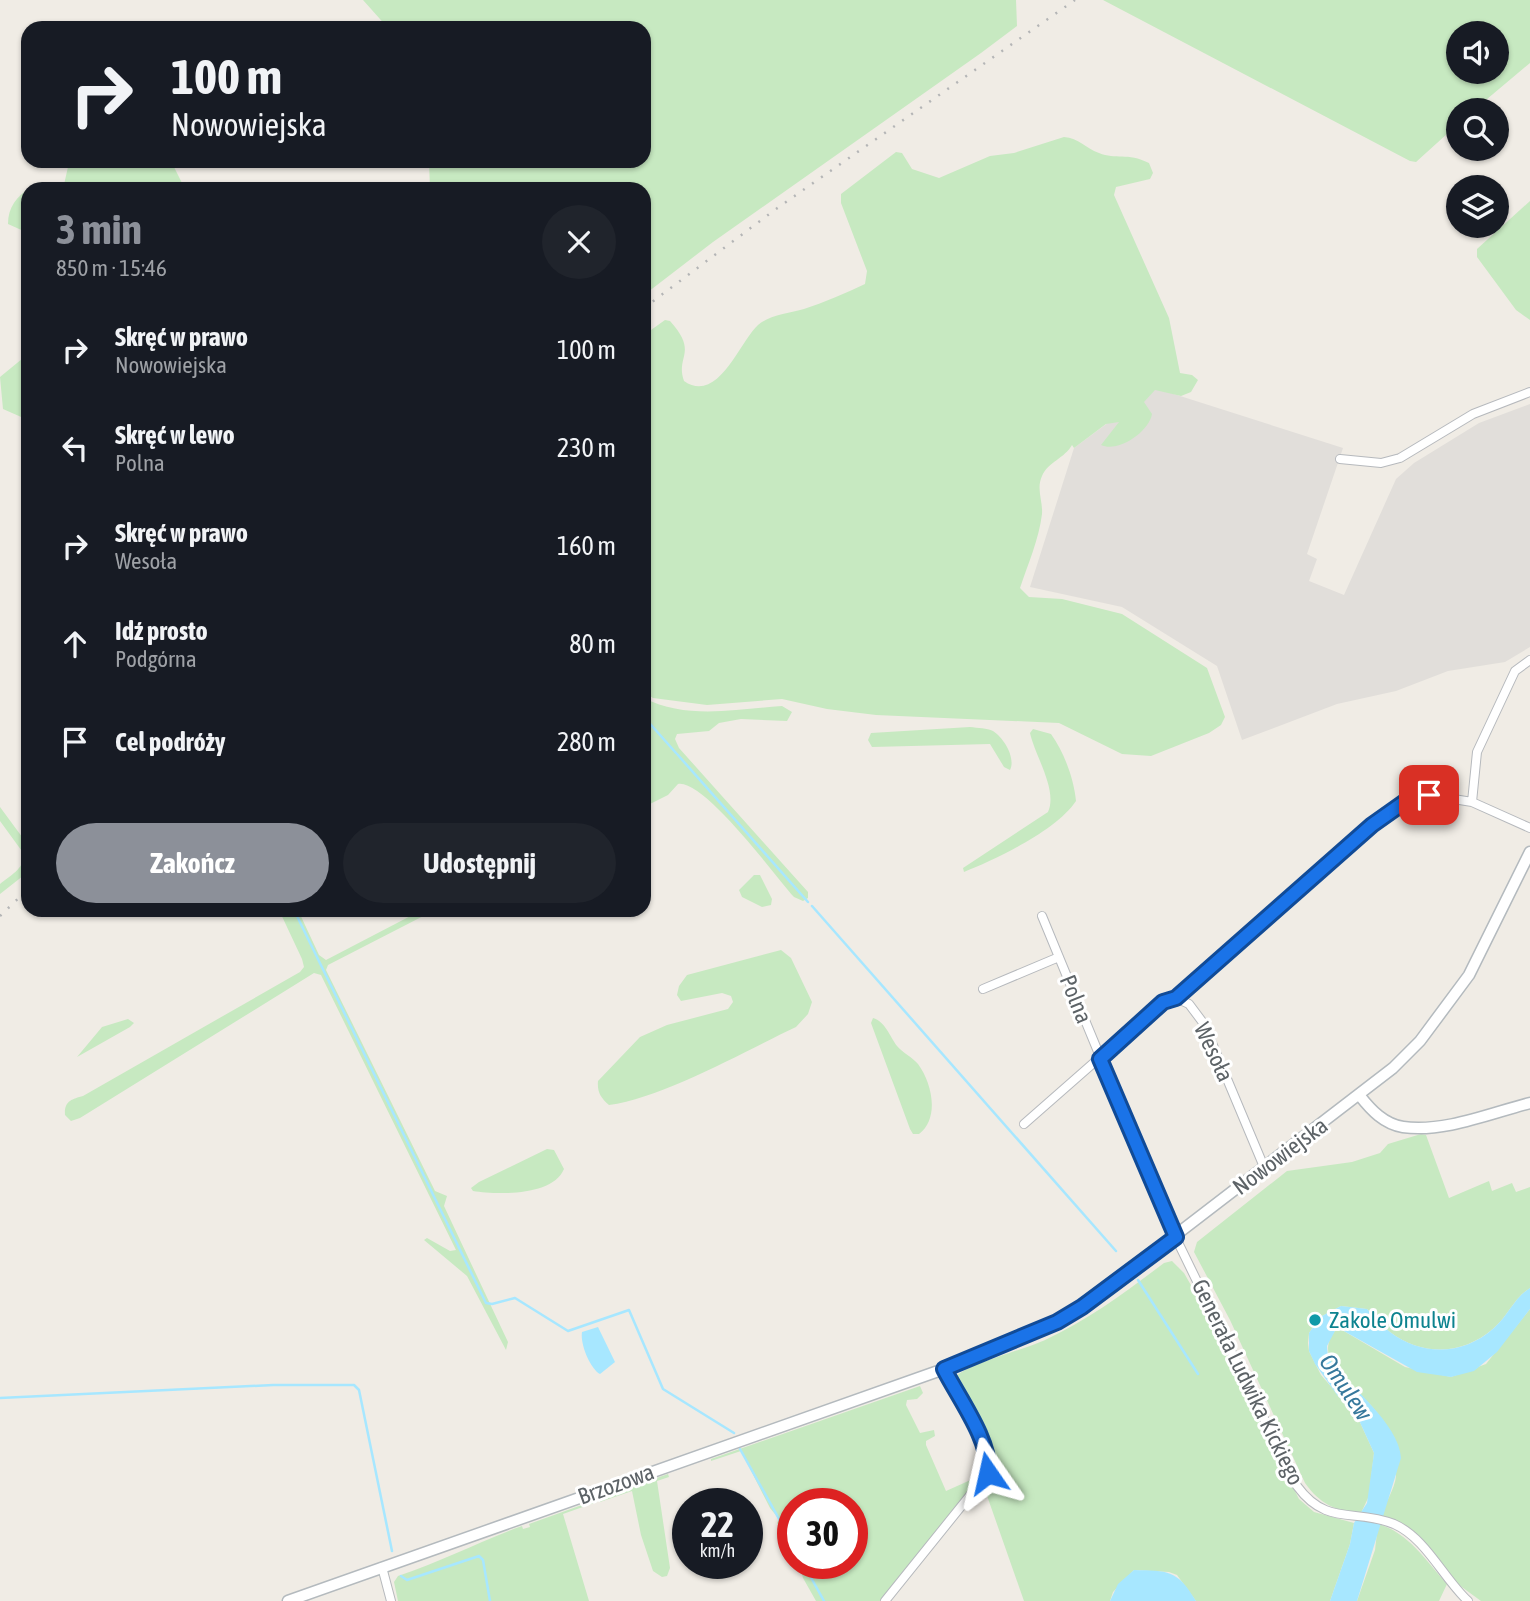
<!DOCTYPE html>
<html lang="pl">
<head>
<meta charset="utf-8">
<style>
  body { margin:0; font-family:"Asap Condensed",sans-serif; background:#20242c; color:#f1f3f6; height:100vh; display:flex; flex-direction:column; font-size:26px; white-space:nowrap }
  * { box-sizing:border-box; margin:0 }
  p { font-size:23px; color:#9ea1a6 }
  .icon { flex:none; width:38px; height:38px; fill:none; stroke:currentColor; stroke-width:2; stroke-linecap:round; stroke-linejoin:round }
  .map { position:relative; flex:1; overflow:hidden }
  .drawer { position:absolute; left:21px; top:182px; width:630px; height:735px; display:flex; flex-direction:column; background:#171b24; border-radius:21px; box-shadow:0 2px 5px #0004 }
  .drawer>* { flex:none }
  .hud { position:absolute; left:21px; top:21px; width:630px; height:147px; border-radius:21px; box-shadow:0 2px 5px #0004; background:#171b24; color:#f1f3f6; overflow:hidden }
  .tools { position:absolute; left:1446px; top:21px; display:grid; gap:14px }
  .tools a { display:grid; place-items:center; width:63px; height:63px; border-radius:50%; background:#171b24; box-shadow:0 2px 5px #0004; font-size:35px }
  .speed { position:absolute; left:672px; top:1488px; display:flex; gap:14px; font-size:35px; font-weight:700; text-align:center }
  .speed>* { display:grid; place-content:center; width:91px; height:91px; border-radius:50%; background:#171b24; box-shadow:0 2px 5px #0004; line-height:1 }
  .speed small { font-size:18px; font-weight:400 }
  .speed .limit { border:10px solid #d22; background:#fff; color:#111 }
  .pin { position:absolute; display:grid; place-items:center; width:60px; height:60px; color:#fff; margin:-30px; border-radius:14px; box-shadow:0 4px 10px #0006 }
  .me { position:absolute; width:77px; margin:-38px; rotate:349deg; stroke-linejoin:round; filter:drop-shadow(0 0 5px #0008) }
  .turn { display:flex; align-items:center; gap:24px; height:147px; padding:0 35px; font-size:32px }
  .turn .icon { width:91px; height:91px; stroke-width:2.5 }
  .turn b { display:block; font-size:49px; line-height:60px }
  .round { display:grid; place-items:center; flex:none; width:74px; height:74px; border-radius:37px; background:#20242c }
  .overview { display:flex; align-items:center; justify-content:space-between; height:119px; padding:0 35px }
  h1 { font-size:42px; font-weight:700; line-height:52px; color:#8c9099 }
  .primary-button { display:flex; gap:14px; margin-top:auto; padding:14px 35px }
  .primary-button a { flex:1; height:80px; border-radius:42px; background:#8c9099; color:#fff; font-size:28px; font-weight:700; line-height:80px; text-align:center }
  .primary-button a+a { background:#20242c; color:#f1f3f6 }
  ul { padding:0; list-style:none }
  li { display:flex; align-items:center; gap:21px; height:98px; padding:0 35px }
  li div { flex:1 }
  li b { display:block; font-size:26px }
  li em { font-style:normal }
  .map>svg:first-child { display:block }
</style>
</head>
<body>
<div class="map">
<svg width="1530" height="1601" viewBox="0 0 1530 1601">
  <rect width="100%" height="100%" fill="#f0ece5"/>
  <path fill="#e1deda" d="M 1155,388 L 1343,448 L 1307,554 L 1317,559 L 1309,581 L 1344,595 L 1396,479 L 1414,463 L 1479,423 L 1530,404 L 1530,647 L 1505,662 L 1448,671 L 1396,691 L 1337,704 L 1242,740 L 1217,666 L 1122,607 L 1030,587 L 1074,448 Z"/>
  <path fill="#c7e9c1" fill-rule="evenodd" d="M 363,0 L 1016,0 L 1017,26 L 981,53 L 713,242 L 644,295 L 644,189 L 430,189 L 429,161 L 644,161 L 644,28 L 388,28 Z
    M 1103,0 L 1530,0 L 1530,63 L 1474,110 L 1458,110 L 1458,124 L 1416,162 L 1410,161 ZM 1458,33 L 1496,33 L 1496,72 L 1458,72 Z
    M 1064,137 C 1079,138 1085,148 1099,153 C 1116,160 1127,152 1149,163 L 1153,173 L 1150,179 L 1116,187 L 1114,195 L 1169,318 L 1180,373 L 1192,375 L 1198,380 L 1191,392 L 1181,396 L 1155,390 L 1144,402 L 1152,414 C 1149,432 1118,453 1101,445 L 1119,422 L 1106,424 L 1074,448 L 1072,445 C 1065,458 1048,462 1042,476 C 1036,489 1043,501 1042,514 C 1039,539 1028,564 1020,588 L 1029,597 L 1062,599 L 1122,614 L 1207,668 L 1225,717 L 1221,725 L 1209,733 L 1151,756 L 1122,754 L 1059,723 L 876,715 L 827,709 L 782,699 L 707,705 L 653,698 L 644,692 L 644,335 L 665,320 L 670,321 C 699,353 675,356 684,381 C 718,405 740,341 758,325 C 769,315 790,313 804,309 C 825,302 846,293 865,284 L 867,271 L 841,203 L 841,194 L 896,152 L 902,153 L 912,169 L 939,178 L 990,156 L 1014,153 Z
    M 65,161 L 171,161 L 185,189 L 63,189 L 68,167 Z
    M 31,187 L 35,189 L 28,189 L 28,233 L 8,224 C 8,207 17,196 31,187 Z
    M 1530,201 L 1530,320 L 1516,310 L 1477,257 L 1477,249 Z
    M 28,354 L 28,420 L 3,409 L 0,377 Z
    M 644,698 C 686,720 737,709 782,706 L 792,712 L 787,721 L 741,719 L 719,723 L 709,731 L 677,734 L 675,739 L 679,748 L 808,892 L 808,898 L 803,901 L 794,897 C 775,876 704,779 678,784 L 668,795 L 644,807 Z
    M 970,727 C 978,728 987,728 993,731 C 1004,738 1016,758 1010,770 L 1004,767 L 990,744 L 872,747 L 868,740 L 871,733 Z
    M 1033,729 L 1051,734 C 1064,752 1074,779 1076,801 C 1057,830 997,859 964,872 L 963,868 L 1048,812 C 1058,790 1035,756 1030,733 Z
    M 0,807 L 28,845 L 28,872 L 0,894 L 0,884 C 10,876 25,868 24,854 L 0,821 Z
    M 754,875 L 760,875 L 772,899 L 771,905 L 762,907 L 742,897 L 739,890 Z
    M 279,910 L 298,910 L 319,955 L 326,960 L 422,910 L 435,910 L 328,965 L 326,970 L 435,1191 L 447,1196 L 444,1206 L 508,1342 L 506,1350 L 467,1276 L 424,1240 L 427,1238 L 450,1251 L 456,1250 L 321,975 L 314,973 L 80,1118 L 71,1121 L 65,1115 C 64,1101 72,1099 83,1096 L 300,972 L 304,967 L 302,959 Z
    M 781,950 L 791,958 L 812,1002 L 808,1014 L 796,1027 C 745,1051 663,1098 609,1105 C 601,1098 597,1092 598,1081 L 640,1037 L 667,1025 L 728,1009 L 733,1002 L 731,996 L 722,993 L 681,1001 L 677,995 L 679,986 L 687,975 Z
    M 873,1018 C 885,1021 890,1037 897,1046 C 903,1053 912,1057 918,1064 C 932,1083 940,1118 919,1134 L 913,1134 L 910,1129 L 871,1023 Z
    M 128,1019 L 134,1023 L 130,1027 L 77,1057 L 102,1027 Z
    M 1421,1134 L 1426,1135 L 1449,1198 L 1489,1181 L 1492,1191 L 1512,1183 L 1516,1192 L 1530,1187 L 1530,1288 C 1514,1298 1508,1316 1494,1328 C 1463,1355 1423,1357 1390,1332 C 1382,1326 1374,1316 1367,1309 L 1341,1306 L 1320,1317 L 1309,1333 L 1308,1343 L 1309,1351 L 1321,1375 L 1358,1418 L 1374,1453 L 1369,1496 L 1361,1513 C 1335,1511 1320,1504 1305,1483 L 1230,1320 L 1194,1252 L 1197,1242 L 1287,1171 L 1352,1162 L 1380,1153 L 1388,1144 Z
    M 547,1149 L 554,1150 L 564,1169 C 553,1196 498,1195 473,1191 L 471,1188 L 479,1182 Z
    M 1172,1261 L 1184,1273 L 1200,1301 L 1299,1499 L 1314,1512 L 1354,1523 L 1350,1544 L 1330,1601 L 1196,1601 L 1177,1575 L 1169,1572 L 1134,1570 L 1113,1592 L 1110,1601 L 1024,1601 L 985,1490 L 993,1465 L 992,1455 L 954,1378 C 968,1363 1025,1350 1047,1339 C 1090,1319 1127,1291 1164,1263 Z
    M 1530,1309 L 1530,1601 L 1481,1601 L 1459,1585 L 1414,1534 L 1380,1517 C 1384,1505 1395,1489 1396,1476 C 1396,1468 1382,1421 1378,1414 C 1363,1390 1309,1363 1335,1331 L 1342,1330 L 1405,1367 L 1451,1377 L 1486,1364 Z
    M 920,1386 L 923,1393 L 917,1399 L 907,1400 L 906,1405 L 920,1433 L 934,1430 L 935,1436 L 926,1441 L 926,1445 L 946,1491 L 984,1474 L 880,1601 L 816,1601 L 803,1578 L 799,1563 L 852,1563 L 852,1503 L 793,1503 L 793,1544 L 777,1523 L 779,1519 L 770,1508 L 741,1451 L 711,1461 L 711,1459 Z
    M 668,1474 L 669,1477 L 657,1481 L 670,1568 L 667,1576 L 662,1577 L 653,1571 L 641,1535 L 632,1491 L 600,1502 L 599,1498 Z
    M 593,1501 L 594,1503 L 563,1514 L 589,1601 L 398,1601 L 394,1582 L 398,1576 C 443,1561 478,1542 522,1526 L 523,1529 L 530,1527 L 529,1524 Z
    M 1378,1524 C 1408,1532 1427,1562 1447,1584 L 1439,1601 L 1357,1601 L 1375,1550 Z"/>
  <path fill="#a7e7ff" d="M 1530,1288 L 1530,1309 L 1497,1352 L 1474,1371 L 1451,1377 L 1417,1372 L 1342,1330 L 1335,1331 L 1327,1346 L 1328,1357 C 1348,1386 1399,1423 1401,1458 L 1357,1601 L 1330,1601 L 1350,1544 L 1354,1523 L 1367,1503 L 1374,1453 L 1358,1418 L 1337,1395 L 1315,1364 L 1309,1351 L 1309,1333 L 1320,1317 L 1341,1306 L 1367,1309 C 1374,1316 1382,1326 1390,1332 C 1423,1357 1464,1355 1494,1328 C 1508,1316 1514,1298 1530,1288 Z
    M 598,1327 L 615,1362 L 600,1374 C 590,1368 580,1344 582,1332 Z
    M 1134,1570 C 1168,1571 1177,1569 1196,1601 L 1110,1601 L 1118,1584 Z"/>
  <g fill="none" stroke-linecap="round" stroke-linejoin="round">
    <path stroke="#a7e7ff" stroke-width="2.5" d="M 644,717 L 676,753
      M 677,754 L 808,902
      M 812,906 L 1116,1251
      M 294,910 L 486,1303 L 492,1304 L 515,1298 L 568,1331 L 629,1310 L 663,1389 L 734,1433
      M 1138,1280 L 1198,1374
      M 0,1398 L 273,1385 L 354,1385 L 359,1390 L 392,1551
      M 740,1449 L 793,1544
      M 803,1563 L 824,1601
      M 401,1576 L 407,1580 L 479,1556 L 483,1560 L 490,1601"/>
    <defs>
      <path id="street" d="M 1340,459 L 1381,463 L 1400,458 L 1473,414 L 1530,392
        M 1472,802 L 1477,752 L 1515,671 L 1530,660
        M 1042,916 L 1170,1226 L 1297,1486 C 1327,1527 1355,1508 1394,1524 C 1426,1538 1443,1578 1468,1601
        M 983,989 L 1059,957
        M 1176,998 L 1372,826 L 1413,796 L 1429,795 L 1472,802 L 1530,828
        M 1024,1124 L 1163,1002 L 1176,998 L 1189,1004 L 1204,1024 L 1264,1167
        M 382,1567 L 391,1601
        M 885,1601 L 988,1473 C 992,1441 958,1397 944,1369"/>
      <path id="secondary" d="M 1360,1096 C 1371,1110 1384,1124 1403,1127 C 1443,1133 1491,1113 1530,1103
        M 288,1601 L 944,1369 L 1028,1335 L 1082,1307 L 1393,1068 L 1420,1041 L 1469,975 L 1530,852"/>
    </defs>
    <use href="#street" stroke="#b6b9bd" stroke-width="10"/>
    <use href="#secondary" stroke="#b4babe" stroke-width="13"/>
    <use href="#street" stroke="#fff" stroke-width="8"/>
    <use href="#secondary" stroke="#fff" stroke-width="10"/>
    <path stroke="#b4b5b6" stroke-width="2.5" stroke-dasharray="2 9" stroke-linecap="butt" d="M 644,308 L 776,209 L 1075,0
      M 0,916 L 28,889"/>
  </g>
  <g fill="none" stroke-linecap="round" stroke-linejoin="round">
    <defs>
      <path id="route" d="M 988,1473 C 991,1441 958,1397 944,1369 L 1057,1322 L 1082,1307 L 1176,1237 L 1100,1059 L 1163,1002 L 1176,998 L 1372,825 L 1413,796 L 1429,795"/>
    </defs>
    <use href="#route" stroke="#114b97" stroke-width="18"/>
    <use href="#route" stroke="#1a73e8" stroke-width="12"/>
  </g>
  <circle fill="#0f9aa8" stroke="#fff" stroke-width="2.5" cx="1315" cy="1320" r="7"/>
  <g text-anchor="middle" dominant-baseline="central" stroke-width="6" stroke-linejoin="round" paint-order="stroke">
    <g font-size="23" fill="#5d6367" stroke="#fff">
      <text transform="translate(1076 999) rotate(68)">Polna</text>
      <text transform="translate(1214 1052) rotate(65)">Wesoła</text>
      <text transform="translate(1280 1156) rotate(-37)">Nowowiejska</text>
      <text transform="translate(1248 1382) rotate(64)">Generała Ludwika Kickiego</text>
      <text transform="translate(616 1484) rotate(-20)">Brzozowa</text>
    </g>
    <g font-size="23" fill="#0d838f" stroke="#fff" text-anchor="start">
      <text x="1329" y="1320">Zakole Omulwi</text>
    </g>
    <g font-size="24" font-style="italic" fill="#36789c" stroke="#fff">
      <text transform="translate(1346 1387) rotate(56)">Omulew</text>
    </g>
  </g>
</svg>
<div class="tools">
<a><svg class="icon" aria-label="sound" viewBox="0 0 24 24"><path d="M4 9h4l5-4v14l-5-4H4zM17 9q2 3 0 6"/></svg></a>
<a><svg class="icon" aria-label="search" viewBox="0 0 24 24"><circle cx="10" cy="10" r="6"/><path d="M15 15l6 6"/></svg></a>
<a><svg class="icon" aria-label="layers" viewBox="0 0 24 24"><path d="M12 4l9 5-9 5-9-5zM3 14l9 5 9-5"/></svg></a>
</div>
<div class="speed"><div>22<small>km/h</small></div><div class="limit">30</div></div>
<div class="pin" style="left:1429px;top:795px;background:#d93025"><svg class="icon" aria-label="arrive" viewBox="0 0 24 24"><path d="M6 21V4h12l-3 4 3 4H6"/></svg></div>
<svg class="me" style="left:988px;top:1473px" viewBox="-20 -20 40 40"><path d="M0-17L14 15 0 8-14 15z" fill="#1a73e8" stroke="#fff" stroke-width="4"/></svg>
<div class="hud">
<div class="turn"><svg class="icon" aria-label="right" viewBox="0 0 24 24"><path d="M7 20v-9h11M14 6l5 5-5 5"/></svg><div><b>100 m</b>Nowowiejska</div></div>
</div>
<section class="drawer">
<div class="overview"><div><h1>3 min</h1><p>850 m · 15:46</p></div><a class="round"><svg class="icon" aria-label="close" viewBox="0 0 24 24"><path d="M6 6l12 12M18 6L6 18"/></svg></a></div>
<ul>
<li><svg class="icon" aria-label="right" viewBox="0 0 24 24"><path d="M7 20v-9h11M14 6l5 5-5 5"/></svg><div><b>Skręć w prawo</b><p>Nowowiejska</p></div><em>100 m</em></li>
<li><svg class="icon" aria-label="left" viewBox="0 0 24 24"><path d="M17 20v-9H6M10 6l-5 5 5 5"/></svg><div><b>Skręć w lewo</b><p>Polna</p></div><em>230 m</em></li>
<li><svg class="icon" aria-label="right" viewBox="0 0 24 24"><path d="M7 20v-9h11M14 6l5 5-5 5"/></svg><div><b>Skręć w prawo</b><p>Wesoła</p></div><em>160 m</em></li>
<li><svg class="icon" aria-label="ahead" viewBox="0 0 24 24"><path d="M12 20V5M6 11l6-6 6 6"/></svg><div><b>Idź prosto</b><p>Podgórna</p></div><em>80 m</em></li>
<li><svg class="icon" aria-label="arrive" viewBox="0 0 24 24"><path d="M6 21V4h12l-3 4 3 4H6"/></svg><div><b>Cel podróży</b></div><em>280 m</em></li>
</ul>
<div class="primary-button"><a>Zakończ</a><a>Udostępnij</a></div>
</section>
</div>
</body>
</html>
